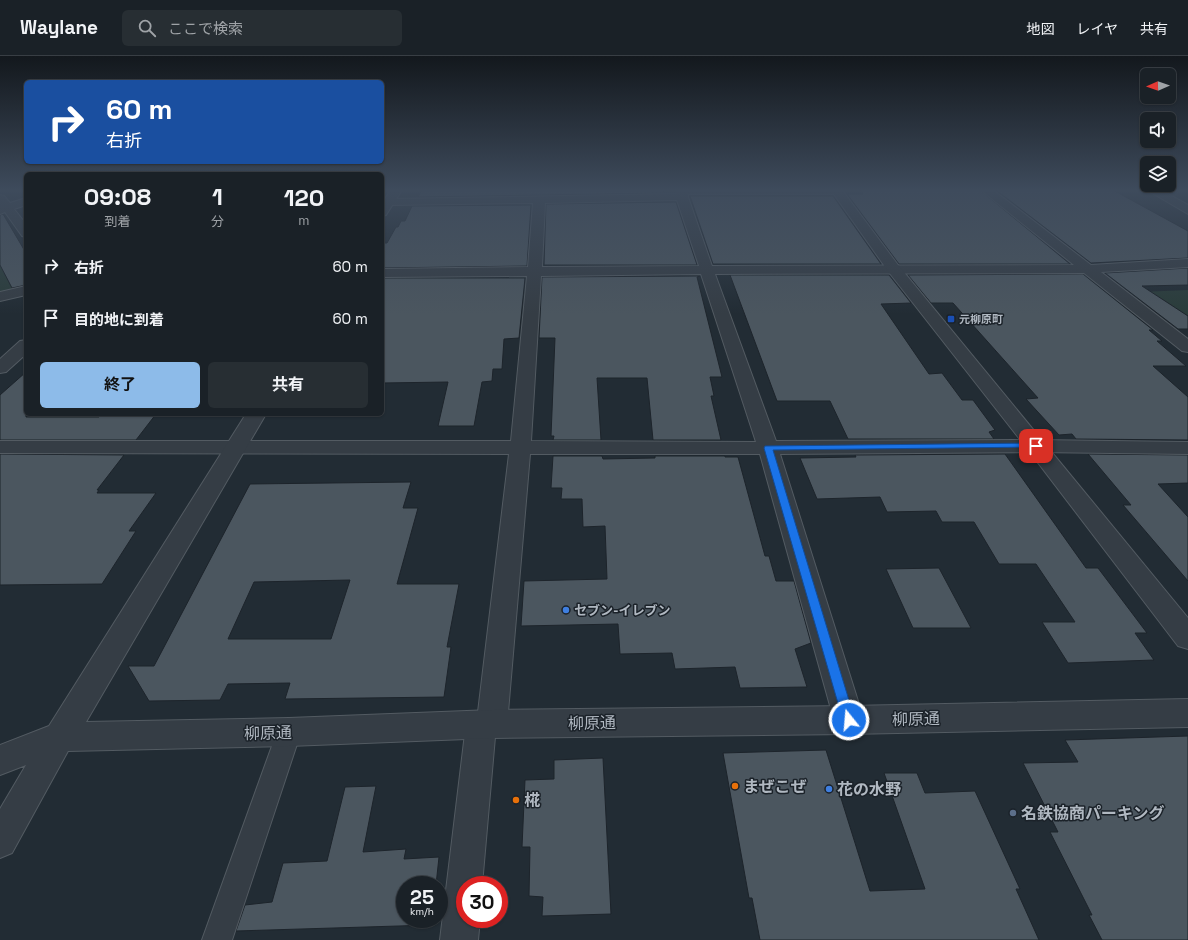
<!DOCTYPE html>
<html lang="ja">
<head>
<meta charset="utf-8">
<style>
  body { margin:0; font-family:"Space Grotesk","Noto Sans JP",sans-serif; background:#272e33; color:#f1f3f6; height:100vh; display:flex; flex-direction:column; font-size:15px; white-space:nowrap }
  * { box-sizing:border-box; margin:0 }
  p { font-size:13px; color:#9fa3a7 }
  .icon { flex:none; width:22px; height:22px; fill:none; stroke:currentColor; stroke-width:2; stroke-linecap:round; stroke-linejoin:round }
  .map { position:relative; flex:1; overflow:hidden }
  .sheet { position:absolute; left:24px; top:116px; width:360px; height:244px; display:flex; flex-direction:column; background:#1a2127; border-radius:6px; box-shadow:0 1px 3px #0004,0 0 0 1px #383e44 }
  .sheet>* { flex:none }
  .top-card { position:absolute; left:24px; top:24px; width:360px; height:84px; border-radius:6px; box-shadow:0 1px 3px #0004,0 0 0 1px #383e44; background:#1a4fa0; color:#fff; overflow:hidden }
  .needle { width:26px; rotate:268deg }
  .controls { position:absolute; left:1140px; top:12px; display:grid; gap:8px }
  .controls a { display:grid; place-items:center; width:36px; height:36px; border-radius:6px; background:#1a2127; box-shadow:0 1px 3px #0004,0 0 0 1px #383e44; font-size:20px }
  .speed { position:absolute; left:396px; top:820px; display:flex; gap:8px; font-size:20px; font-weight:700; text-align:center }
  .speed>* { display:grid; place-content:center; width:52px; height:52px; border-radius:50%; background:#1a2127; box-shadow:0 1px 3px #0004,0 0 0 1px #383e44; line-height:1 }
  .speed small { font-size:10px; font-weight:400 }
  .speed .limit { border:6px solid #d22; background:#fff; color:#111 }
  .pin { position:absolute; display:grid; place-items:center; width:34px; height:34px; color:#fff; margin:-17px; border-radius:8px; box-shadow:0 2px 6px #0006 }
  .me { position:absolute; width:44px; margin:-22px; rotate:343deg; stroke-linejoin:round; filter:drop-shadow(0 0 3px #0008) }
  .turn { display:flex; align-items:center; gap:14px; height:84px; padding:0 16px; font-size:18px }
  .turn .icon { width:52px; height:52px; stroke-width:2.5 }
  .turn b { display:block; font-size:28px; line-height:34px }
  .eta { display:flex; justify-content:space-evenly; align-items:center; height:68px; text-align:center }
  .eta b { font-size:24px; font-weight:700; line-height:28px }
  .button { display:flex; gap:8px; margin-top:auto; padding:8px 16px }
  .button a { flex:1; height:46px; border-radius:6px; background:#8dbbe9; color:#111; font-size:16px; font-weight:700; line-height:46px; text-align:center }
  .button a+a { background:#272e33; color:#f1f3f6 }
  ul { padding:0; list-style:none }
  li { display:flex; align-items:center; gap:12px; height:52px; padding:0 16px }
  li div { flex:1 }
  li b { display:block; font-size:15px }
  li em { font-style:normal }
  header { display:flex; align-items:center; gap:24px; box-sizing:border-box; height:56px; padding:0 20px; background:#1a2127; border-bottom:1px solid #383e44 }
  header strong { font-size:19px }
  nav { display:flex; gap:22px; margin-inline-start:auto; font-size:14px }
  .search { width:280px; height:36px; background:#272e33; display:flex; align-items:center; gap:10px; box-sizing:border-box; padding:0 14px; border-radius:6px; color:#9fa3a7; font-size:15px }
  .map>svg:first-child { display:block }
</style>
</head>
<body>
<header>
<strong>Waylane</strong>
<div class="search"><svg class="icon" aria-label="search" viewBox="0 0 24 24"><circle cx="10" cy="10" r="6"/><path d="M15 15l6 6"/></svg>ここで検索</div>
<nav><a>地図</a><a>レイヤ</a><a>共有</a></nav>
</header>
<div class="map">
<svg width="1188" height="884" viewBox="0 0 1188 884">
  <rect width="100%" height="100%" fill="#222c34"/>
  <path fill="#2a3c3a" d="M 0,195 L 26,204 L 26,229 L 0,236 Z
    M 1188,234 L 1188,259 L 1170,260 L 1138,236 Z"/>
  <path fill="#4b565f" stroke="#1d242b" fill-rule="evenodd" d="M 422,134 L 663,134 L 664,137 L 418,141 Z
    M 860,134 L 980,134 L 1070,208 L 899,208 L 847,138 L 863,138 Z
    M 996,134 L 1113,134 L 1188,175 L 1188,202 L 1091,207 Z
    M 690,140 L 833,140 L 881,208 L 713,208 Z
    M 676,146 L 697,209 L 544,209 L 546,148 Z
    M 531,149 L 527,210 L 382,212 L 382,187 L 387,187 L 396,171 L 398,171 L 401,165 L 405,165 L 412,150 Z
    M 3,158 L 26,197 L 26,229 L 12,232 L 0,209 L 0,159 Z
    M 1188,212 L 1188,229 L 1142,230 L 1188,260 L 1188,273 L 1178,273 L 1105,217 Z
    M 1083,218 L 1153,274 L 1149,274 L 1162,285 L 1157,285 L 1186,310 L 1153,310 L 1188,341 L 1188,384 L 1076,383 L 1072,378 L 1059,379 L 1026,343 L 1038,342 L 953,247 L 931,247 L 908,219 Z
    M 730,219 L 889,219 L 911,247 L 881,248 L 929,318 L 942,317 L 962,344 L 973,344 L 995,374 L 989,376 L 994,383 L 848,383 L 830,345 L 777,345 Z
    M 700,220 L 697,221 L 722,321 L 710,321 L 714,340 L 711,340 L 721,384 L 653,384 L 647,322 L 597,322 L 601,384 L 553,384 L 554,380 L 551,380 L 555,282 L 539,282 L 542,221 Z
    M 382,222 L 525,222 L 519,282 L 504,283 L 502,313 L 493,313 L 492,325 L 482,326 L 474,370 L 438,370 L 448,326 L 382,327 Z
    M 26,316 L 26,361 L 99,361 L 102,358 L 156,358 L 136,384 L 0,384 L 0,339 Z
    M 0,398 L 124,399 L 97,434 L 99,434 L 97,437 L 156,437 L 129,475 L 136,475 L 102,528 L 0,529 Z
    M 1005,398 L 1086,512 L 1098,512 L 1147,577 L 1135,577 L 1154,604 L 1068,607 L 1042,566 L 1075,566 L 1036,508 L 999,508 L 974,466 L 942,466 L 936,455 L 887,456 L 880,441 L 817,443 L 800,402 L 856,401 L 855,399 Z
    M 1088,398 L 1188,399 L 1188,427 L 1158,428 L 1188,461 L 1188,525 L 1123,449 L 1131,449 Z
    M 553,400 L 602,400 L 603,403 L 655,402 L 655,400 L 725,400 L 725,401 L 738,401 L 765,500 L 769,500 L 776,525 L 794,525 L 811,587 L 795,593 L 807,631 L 740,632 L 735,611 L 675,613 L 672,597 L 620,598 L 618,568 L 521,570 L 524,525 L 607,523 L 605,470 L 583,471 L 582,443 L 561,443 L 562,432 L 551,432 Z
    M 411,426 L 403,452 L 418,452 L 397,528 L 459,528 L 447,591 L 451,591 L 444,641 L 285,643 L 290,627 L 228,628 L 220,644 L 149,645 L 128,610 L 154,610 L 250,428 ZM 350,524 L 331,583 L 228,583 L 254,526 Z
    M 939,512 L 971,572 L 913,572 L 886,513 Z
    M 1188,680 L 1188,884 L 1102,884 L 1089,859 L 1092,859 L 1050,776 L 1058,776 L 1023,707 L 1078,706 L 1065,684 Z
    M 826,694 L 870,835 L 925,833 L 884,717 L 917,717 L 925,737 L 975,735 L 1020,833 L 1016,833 L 1039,884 L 760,884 L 752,842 L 749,842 L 723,697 Z
    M 603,702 L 611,858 L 542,860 L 543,841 L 529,840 L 530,791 L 522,791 L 525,724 L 554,723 L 554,704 Z
    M 376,730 L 363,796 L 406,793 L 404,803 L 439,801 L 436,829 L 405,829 L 405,863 L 431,863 L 431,869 L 236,875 L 245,849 L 272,846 L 283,807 L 327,805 L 345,731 Z"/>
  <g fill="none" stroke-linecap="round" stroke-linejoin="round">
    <defs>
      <path id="service" d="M 289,664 L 298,668 L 301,676 L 232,884 L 202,884 L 277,676 L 280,668 Z"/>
      <path id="minor" d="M 678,134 L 842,135 L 836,138 L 688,138 L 688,141 L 712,210 L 1074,209 L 981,134 L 993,134 L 1091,209 L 1188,203 L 1188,211 L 1101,216 L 1188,283 L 1188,296 L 1182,295 L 1084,217 L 715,218 L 776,385 L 1036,384 L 1188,386 L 1188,398 L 1036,396 L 780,398 L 864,664 L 860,674 L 849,678 L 838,674 L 834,664 L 760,398 L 530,398 L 507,668 L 503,678 L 495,681 L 482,829 L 465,829 L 465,863 L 480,863 L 478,884 L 440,884 L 466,669 L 470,659 L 478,656 L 509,398 L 0,397 L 0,385 L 511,385 L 527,220 L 382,221 L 382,213 L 528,211 L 533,147 L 389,149 L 383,146 L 389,143 L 677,138 ZM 677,144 L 699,210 L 542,211 L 545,147 ZM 701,218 L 756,386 L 531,385 L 541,220 Z
        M 1147,134 L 1161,134 L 1188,149 L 1188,158 Z
        M 0,139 L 4,140 L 10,147 L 26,142 L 26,149 L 14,153 L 26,168 L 26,181 L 22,180 L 5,156 L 0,158 Z
        M 26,230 L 26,239 L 0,245 L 0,236 Z
        M 26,284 L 26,298 L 6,316 L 0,317 L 0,303 L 20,285 Z"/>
      <path id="tertiary" d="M 391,134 L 402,134 L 386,159 L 382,160 L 382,147 Z
        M 831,134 L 842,134 L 898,209 L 1188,562 L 1188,593 L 1178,590 L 1029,395 L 888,215 Z
        M 246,358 L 266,358 L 86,666 L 289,662 L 492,654 L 849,650 L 1188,643 L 1188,671 L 849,678 L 492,682 L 289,690 L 68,695 L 12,797 L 0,802 L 0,753 L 26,709 L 0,719 L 0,689 L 49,670 Z"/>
    </defs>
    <use href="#service" stroke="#535b62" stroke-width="2"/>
    <use href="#minor" stroke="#535b62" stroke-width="2"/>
    <use href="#tertiary" stroke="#535b62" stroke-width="2"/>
    <use href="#service" fill="#353d45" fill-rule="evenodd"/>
    <use href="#minor" fill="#353d45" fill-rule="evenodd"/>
    <use href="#tertiary" fill="#353d45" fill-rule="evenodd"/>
  </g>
  <linearGradient id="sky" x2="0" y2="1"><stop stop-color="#13181d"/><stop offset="0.52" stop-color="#3e4b5c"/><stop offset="1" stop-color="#3e4b5c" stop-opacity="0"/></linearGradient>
  <rect width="1188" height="258" fill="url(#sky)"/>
  <path fill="#1a73e8" stroke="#114b97" d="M 1036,387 L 1040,390 L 1039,391 L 773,394 L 855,664 L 853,668 L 849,670 L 844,668 L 764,392 L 765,390 Z"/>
  <rect fill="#1a4fb4" stroke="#1b2229" stroke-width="1.5" x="947" y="259" width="8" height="8" rx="2"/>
  <g fill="#3f7fe0" stroke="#1b2229" stroke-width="1.5">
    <circle cx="566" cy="554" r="4"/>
    <circle cx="829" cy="733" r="4"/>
  </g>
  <g fill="#e8710a" stroke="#1b2229" stroke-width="1.5">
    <circle cx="735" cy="730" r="4"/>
    <circle cx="516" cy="744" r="4"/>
  </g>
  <circle fill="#5c6f8a" stroke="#1b2229" stroke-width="1.5" cx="1013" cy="757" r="4"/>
  <g text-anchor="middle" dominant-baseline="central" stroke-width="3" stroke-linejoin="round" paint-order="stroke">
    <g font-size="11" font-weight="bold" fill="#b0b8c1" stroke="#1b2229" text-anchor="start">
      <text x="959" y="263">元柳原町</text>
    </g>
    <g font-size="13" font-weight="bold" fill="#b0b8c1" stroke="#1b2229" text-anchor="start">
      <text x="574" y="554">セブン-イレブン</text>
    </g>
    <g font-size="16" fill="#b0b8c1" stroke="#1b2229">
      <text transform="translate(916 663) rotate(-1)">柳原通</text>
      <text transform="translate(592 667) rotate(-1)">柳原通</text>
      <text transform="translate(268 677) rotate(-1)">柳原通</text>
    </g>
    <g font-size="16" font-weight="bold" fill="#b0b8c1" stroke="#1b2229" text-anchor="start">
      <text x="743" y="730">まぜこぜ</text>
      <text x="837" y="733">花の水野</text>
      <text x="524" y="744">椛</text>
      <text x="1021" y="757">名鉄協商パーキング</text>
    </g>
  </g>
</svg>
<div class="controls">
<a><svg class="needle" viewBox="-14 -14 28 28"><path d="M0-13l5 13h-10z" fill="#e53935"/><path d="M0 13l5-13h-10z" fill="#9fa3a7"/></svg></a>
<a><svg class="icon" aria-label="sound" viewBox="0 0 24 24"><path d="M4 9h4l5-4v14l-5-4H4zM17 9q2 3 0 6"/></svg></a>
<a><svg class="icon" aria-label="layers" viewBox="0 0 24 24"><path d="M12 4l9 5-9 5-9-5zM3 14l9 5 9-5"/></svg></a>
</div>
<div class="speed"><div>25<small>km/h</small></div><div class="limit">30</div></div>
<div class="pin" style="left:1036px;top:390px;background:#d93025"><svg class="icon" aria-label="arrive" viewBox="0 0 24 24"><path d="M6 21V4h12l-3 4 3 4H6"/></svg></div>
<svg class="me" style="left:849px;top:664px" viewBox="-20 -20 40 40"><circle r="17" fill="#1a73e8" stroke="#fff" stroke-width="3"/><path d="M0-11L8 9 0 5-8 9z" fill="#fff"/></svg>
<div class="top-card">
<div class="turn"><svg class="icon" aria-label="right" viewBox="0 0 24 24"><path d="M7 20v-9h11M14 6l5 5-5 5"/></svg><div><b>60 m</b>右折</div></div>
</div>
<section class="sheet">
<div class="eta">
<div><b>09:08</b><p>到着</p></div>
<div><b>1</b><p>分</p></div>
<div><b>120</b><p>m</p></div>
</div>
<ul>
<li><svg class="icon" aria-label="right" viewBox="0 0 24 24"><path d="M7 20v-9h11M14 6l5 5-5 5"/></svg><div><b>右折</b></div><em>60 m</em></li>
<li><svg class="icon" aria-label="arrive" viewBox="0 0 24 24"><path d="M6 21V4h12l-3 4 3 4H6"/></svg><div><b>目的地に到着</b></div><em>60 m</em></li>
</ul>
<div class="button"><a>終了</a><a>共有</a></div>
</section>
</div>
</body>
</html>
